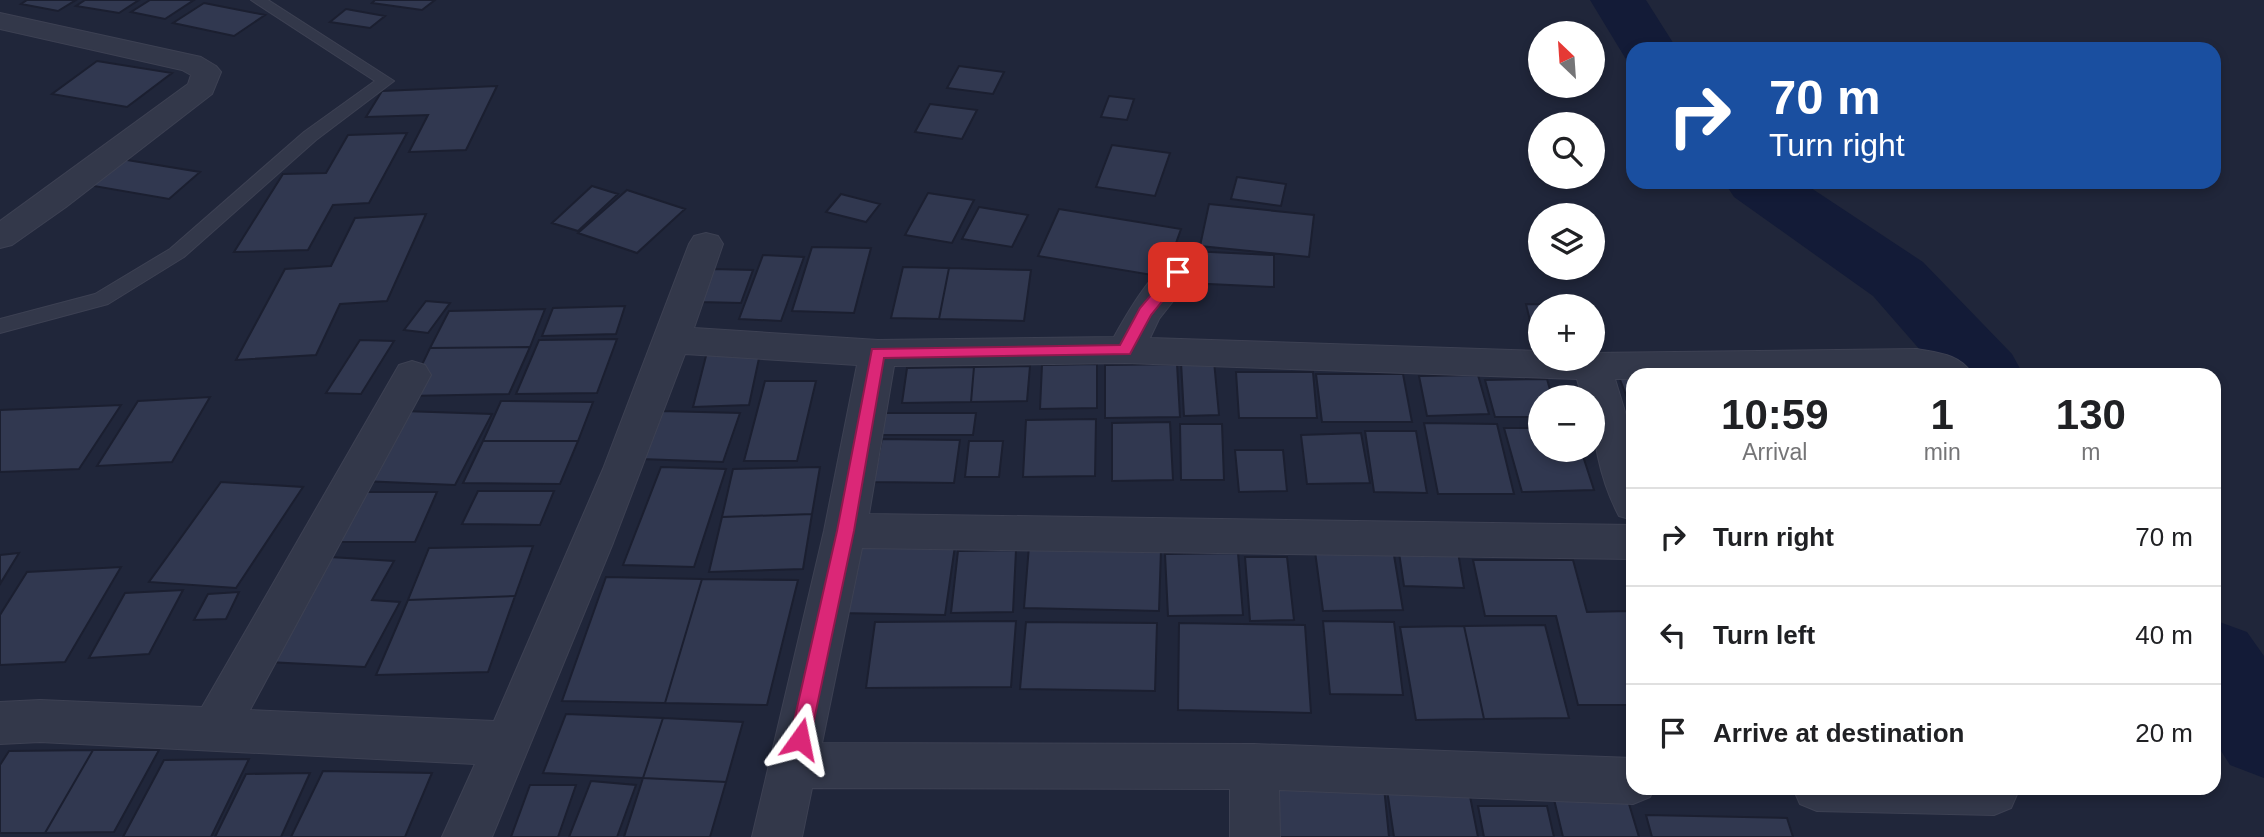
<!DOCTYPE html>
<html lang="en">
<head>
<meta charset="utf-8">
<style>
  body { margin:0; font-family:Arial,sans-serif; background:#f2f2f2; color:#202124; height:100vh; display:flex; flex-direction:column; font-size:26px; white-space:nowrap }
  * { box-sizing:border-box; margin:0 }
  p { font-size:23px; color:#757577 }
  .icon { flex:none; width:38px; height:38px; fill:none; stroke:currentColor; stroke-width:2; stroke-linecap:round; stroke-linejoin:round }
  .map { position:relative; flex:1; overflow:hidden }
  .panel { position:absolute; left:1626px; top:368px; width:595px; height:427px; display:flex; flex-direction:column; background:#fff; border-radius:21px; box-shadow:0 4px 10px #0003 }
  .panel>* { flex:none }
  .banner { position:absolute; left:1626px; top:42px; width:595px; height:147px; border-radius:21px; box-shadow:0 4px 10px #0003; background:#1a4fa0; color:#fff; overflow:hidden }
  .needle { width:46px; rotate:335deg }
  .tools { position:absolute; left:1528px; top:21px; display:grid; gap:14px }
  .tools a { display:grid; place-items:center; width:77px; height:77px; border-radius:50%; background:#fff; box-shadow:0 4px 10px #0003; font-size:35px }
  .pin { position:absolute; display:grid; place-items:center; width:60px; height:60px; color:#fff; margin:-30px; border-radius:14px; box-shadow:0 4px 10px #0006 }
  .me { position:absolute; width:77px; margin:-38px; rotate:12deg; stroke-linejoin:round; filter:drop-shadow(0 0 5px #0008) }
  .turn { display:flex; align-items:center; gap:24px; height:147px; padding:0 28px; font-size:32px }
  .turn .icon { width:91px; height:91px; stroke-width:2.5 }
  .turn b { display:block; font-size:49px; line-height:60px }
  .eta { display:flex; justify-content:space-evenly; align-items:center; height:119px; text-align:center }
  .eta b { font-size:42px; font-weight:800; line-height:49px }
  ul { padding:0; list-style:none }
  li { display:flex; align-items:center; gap:21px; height:98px; padding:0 28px; border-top:2px solid #e0e0e0 }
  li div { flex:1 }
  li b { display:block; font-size:26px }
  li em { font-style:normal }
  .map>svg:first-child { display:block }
</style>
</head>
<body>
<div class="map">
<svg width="2264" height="837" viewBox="0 0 2264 837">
  <rect width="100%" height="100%" fill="#20263a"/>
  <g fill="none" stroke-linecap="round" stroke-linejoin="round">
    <path fill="#131b37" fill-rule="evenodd" d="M 1590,0 L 1646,0 L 1677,49 L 1633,49 L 1633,63 L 1627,61 Z
      M 1724,182 L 1802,182 L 1923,262 L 2012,354 L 2023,374 L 1941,374 L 1873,296 L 1734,197 Z
      M 2214,620 L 2247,632 L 2264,656 L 2264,778 L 2230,765 L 2214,740 Z"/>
  </g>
  <path fill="#313850" stroke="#1b1f30" stroke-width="2" d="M 27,0 L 76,0 L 58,11 L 21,4 Z
    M 85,0 L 139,0 L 119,13 L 76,6 Z
    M 150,0 L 194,0 L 165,19 L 131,12 Z
    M 375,0 L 435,0 L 422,10 L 372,3 Z
    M 204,3 L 265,15 L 234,36 L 173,23 Z
    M 346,9 L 385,16 L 370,28 L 330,22 Z
    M 97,61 L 172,73 L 127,107 L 52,94 Z
    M 959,66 L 1004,72 L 993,94 L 947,88 Z
    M 497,86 L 466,150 L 409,152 L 428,115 L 366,117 L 382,91 Z
    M 1109,96 L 1134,99 L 1127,120 L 1101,117 Z
    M 930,104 L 977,110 L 962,139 L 915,132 Z
    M 407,133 L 369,203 L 333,205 L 308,250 L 234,252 L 283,174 L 326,173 L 348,135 Z
    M 1112,145 L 1170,153 L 1155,196 L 1096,187 Z
    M 121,159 L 200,172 L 169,199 L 88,185 Z
    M 1237,177 L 1286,184 L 1281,206 L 1231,199 Z
    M 592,186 L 618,194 L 578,231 L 552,223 Z
    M 627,190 L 685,209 L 637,253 L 578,233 Z
    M 928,193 L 974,200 L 952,243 L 905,235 Z
    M 841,194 L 880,204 L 866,222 L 826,212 Z
    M 1209,204 L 1314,215 L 1309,257 L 1200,246 Z
    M 979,207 L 1028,215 L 1012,247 L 962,239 Z
    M 1059,209 L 1181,229 L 1164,277 L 1038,256 Z
    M 426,214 L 387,301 L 340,304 L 316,355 L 236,360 L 285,269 L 331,266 L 355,218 Z
    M 812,247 L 871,248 L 854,313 L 792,311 Z
    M 1190,251 L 1274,255 L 1274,287 L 1188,283 Z
    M 763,255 L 804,257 L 781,321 L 739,319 Z
    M 903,267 L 949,268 L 939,319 L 891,318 Z
    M 949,268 L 1031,270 L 1024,321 L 939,319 Z
    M 712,269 L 753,270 L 741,303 L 699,302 Z
    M 426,301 L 450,303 L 428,333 L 404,330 Z
    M 1526,304 L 1593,306 L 1601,335 L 1592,335 L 1592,306 L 1540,306 L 1540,333 L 1533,333 Z
    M 625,306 L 616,334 L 542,336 L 553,308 Z
    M 545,309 L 530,347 L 430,348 L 449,311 Z
    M 617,339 L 597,393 L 516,394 L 539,340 Z
    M 360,340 L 394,341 L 361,394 L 326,393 Z
    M 530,347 L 509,394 L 407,396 L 430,348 Z
    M 761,349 L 749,405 L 693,407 L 707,352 Z
    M 1214,361 L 1219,415 L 1184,416 L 1181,362 Z
    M 1097,364 L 1097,408 L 1040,409 L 1042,365 Z
    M 1177,364 L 1180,417 L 1105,418 L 1105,365 Z
    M 1030,366 L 1027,401 L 971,402 L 974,367 Z
    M 974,367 L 971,402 L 902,403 L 907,368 Z
    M 1639,371 L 1640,374 L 1633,374 L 1633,405 L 1630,405 L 1617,372 Z
    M 1236,372 L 1313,372 L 1317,418 L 1239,418 Z
    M 1316,374 L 1403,374 L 1412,422 L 1322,422 Z
    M 1478,375 L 1489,414 L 1427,416 L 1419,376 Z
    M 1547,379 L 1552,397 L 1540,397 L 1540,417 L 1495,417 L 1485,380 Z
    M 765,381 L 816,381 L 797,461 L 744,461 Z
    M 210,397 L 172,462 L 97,466 L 138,401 Z
    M 501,401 L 593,402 L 578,441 L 483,441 Z
    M 121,405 L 79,469 L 0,472 L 0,410 Z
    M 403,411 L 492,414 L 455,485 L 362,481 Z
    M 660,411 L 740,413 L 723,462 L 641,459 Z
    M 885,413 L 976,413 L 973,435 L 881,435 Z
    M 1096,419 L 1095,476 L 1023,477 L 1026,420 Z
    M 1170,422 L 1173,480 L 1112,481 L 1112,423 Z
    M 1424,423 L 1497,424 L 1514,494 L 1438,494 Z
    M 1180,424 L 1222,424 L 1224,480 L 1181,480 Z
    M 1504,428 L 1540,428 L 1540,450 L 1581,450 L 1594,490 L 1522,492 Z
    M 1365,431 L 1416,431 L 1427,493 L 1374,492 Z
    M 1361,433 L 1370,483 L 1307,484 L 1301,435 Z
    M 882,439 L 960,440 L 954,483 L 873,482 Z
    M 483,441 L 578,441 L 560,484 L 463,483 Z
    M 969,441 L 1003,441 L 999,477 L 965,477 Z
    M 1235,450 L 1283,450 L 1287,491 L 1239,492 Z
    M 661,467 L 726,469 L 694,567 L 623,565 Z
    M 820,467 L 812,514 L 722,517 L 733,469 Z
    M 221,482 L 303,487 L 236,588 L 149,582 Z
    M 478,491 L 554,491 L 540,525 L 462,524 Z
    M 365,492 L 437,492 L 415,542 L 340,542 Z
    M 812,514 L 803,569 L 709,572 L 722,517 Z
    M 1392,543 L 1403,610 L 1323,611 L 1314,544 Z
    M 855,544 L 955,546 L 945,615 L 840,613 Z
    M 533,546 L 515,596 L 408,600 L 429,548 Z
    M 1029,546 L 1161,549 L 1159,611 L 1024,608 Z
    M 1398,546 L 1457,546 L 1464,588 L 1404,586 Z
    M 1016,550 L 1013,612 L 951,613 L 958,551 Z
    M 19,553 L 0,584 L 0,555 Z
    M 1238,553 L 1243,615 L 1168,616 L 1165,554 Z
    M 330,557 L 394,561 L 372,600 L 400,602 L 365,667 L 268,662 Z
    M 1245,557 L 1287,557 L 1294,620 L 1250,621 Z
    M 1473,560 L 1573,560 L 1587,612 L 1629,611 L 1633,625 L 1633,705 L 1578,705 L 1556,616 L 1485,616 Z
    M 121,567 L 65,662 L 0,665 L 0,615 L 27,572 Z
    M 606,577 L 702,579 L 665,703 L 562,701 Z
    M 702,579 L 798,580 L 767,705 L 665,703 Z
    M 183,590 L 149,654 L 89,658 L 125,593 Z
    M 239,592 L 226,619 L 194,620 L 208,594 Z
    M 515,596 L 488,672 L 376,675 L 408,600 Z
    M 1016,621 L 1011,687 L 866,688 L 875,622 Z
    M 1323,621 L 1394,622 L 1403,695 L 1330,694 Z
    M 1026,622 L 1157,623 L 1155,691 L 1020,689 Z
    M 1179,623 L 1305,625 L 1311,713 L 1178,710 Z
    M 1545,625 L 1569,718 L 1484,719 L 1464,626 Z
    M 1464,626 L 1484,719 L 1416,720 L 1400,627 Z
    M 566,714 L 663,718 L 643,778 L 543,773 Z
    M 663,718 L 743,722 L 726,782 L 643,778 Z
    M 93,750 L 159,750 L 114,832 L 45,833 Z
    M 93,750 L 45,833 L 0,833 L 0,765 L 9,751 Z
    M 249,759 L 211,837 L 123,837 L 164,760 Z
    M 323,771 L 432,773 L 405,837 L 291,837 Z
    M 310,773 L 281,837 L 215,837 L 246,774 Z
    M 1263,775 L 1383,777 L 1389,837 L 1266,837 Z
    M 643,778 L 726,782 L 710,837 L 624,837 Z
    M 591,781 L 636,785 L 617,837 L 569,837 Z
    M 1467,781 L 1478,837 L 1394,837 L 1386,783 Z
    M 530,785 L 576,785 L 558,837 L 511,837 Z
    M 1626,794 L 1639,837 L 1563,837 L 1553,795 Z
    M 1478,806 L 1547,806 L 1554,837 L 1484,837 Z
    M 1646,815 L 1787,818 L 1793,837 L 1652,837 Z"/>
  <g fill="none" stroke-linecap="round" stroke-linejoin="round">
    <defs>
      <path id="service" d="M 251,0 L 268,0 L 394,81 L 316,140 L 184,257 L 108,304 L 0,333 L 0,319 L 95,294 L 170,249 L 304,132 L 375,81 Z"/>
      <path id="minor" d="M 0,13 L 201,57 L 216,66 L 221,72 L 212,94 L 66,207 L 12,245 L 0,248 L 0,221 L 188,84 L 191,75 L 182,70 L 0,29 Z
        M 706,233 L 718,236 L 723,244 L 694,328 L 878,340 L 1114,337 C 1124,319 1151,271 1170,263 C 1178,260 1183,262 1191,264 L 1196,272 L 1159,319 L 1150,338 L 1540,351 L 1540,359 L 1592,359 L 1592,353 L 1917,349 C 1938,353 1960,354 1972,374 L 1633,374 L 1633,379 L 1615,379 L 1633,438 L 1633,520 L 1619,516 C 1600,480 1592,437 1592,397 L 1582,397 L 1577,379 L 1125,363 L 894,366 L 869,514 L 1633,525 L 1633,559 L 862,548 L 822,743 L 1254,744 L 1633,758 L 1633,788 L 1654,788 L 1650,797 L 1633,804 L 1279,790 L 1280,837 L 1230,837 L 1230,789 L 812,788 L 802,837 L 752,837 L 824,531 L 857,365 L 685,354 L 613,543 L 492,837 L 442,837 L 475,764 L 40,742 L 0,744 L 0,702 L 40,700 L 202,707 L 399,365 L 412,361 L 425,365 L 431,375 L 250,710 L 494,721 L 603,469 L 689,244 L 694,236 Z
        M 1793,788 L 2016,788 L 2018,792 L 2011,808 L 1994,815 L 1817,811 L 1800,804 Z"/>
    </defs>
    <use href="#service" stroke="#3d4153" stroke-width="2"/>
    <use href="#minor" stroke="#3d4153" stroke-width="2"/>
    <use href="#service" fill="#33384a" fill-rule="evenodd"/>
    <use href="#minor" fill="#33384a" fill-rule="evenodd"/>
  </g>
  <path fill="#db2777" stroke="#8e194d" stroke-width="2" d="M 1178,267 L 1186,272 L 1151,315 L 1130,354 L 884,358 L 854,531 L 810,739 L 807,746 L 800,748 L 793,746 L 790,739 L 837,531 L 872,349 L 1120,345 L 1140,308 L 1173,269 Z"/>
</svg>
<div class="tools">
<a><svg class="needle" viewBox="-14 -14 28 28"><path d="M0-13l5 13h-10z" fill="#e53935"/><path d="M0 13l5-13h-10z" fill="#757577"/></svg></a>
<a><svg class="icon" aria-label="search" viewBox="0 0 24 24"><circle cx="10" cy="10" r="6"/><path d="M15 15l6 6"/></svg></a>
<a><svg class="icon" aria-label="layers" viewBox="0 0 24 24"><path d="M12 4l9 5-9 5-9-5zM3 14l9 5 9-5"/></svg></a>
<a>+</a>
<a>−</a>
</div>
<div class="pin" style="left:1178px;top:272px;background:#d93025"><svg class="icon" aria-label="arrive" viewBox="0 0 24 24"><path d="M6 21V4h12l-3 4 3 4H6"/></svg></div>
<svg class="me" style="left:800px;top:739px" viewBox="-20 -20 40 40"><path d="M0-17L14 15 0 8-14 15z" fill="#db2777" stroke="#fff" stroke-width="4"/></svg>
<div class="banner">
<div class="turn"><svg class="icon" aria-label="right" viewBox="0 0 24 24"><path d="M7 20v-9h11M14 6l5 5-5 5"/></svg><div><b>70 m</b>Turn right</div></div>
</div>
<section class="panel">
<div class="eta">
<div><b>10:59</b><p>Arrival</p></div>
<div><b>1</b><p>min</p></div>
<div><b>130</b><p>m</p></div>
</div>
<ul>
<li><svg class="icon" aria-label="right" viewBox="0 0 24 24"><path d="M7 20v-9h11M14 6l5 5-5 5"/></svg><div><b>Turn right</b></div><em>70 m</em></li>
<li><svg class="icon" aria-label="left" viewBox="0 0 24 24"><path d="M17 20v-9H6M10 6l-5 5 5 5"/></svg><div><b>Turn left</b></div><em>40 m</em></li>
<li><svg class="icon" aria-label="arrive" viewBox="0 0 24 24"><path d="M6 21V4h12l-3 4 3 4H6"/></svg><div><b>Arrive at destination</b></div><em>20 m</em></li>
</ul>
</section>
</div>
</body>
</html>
